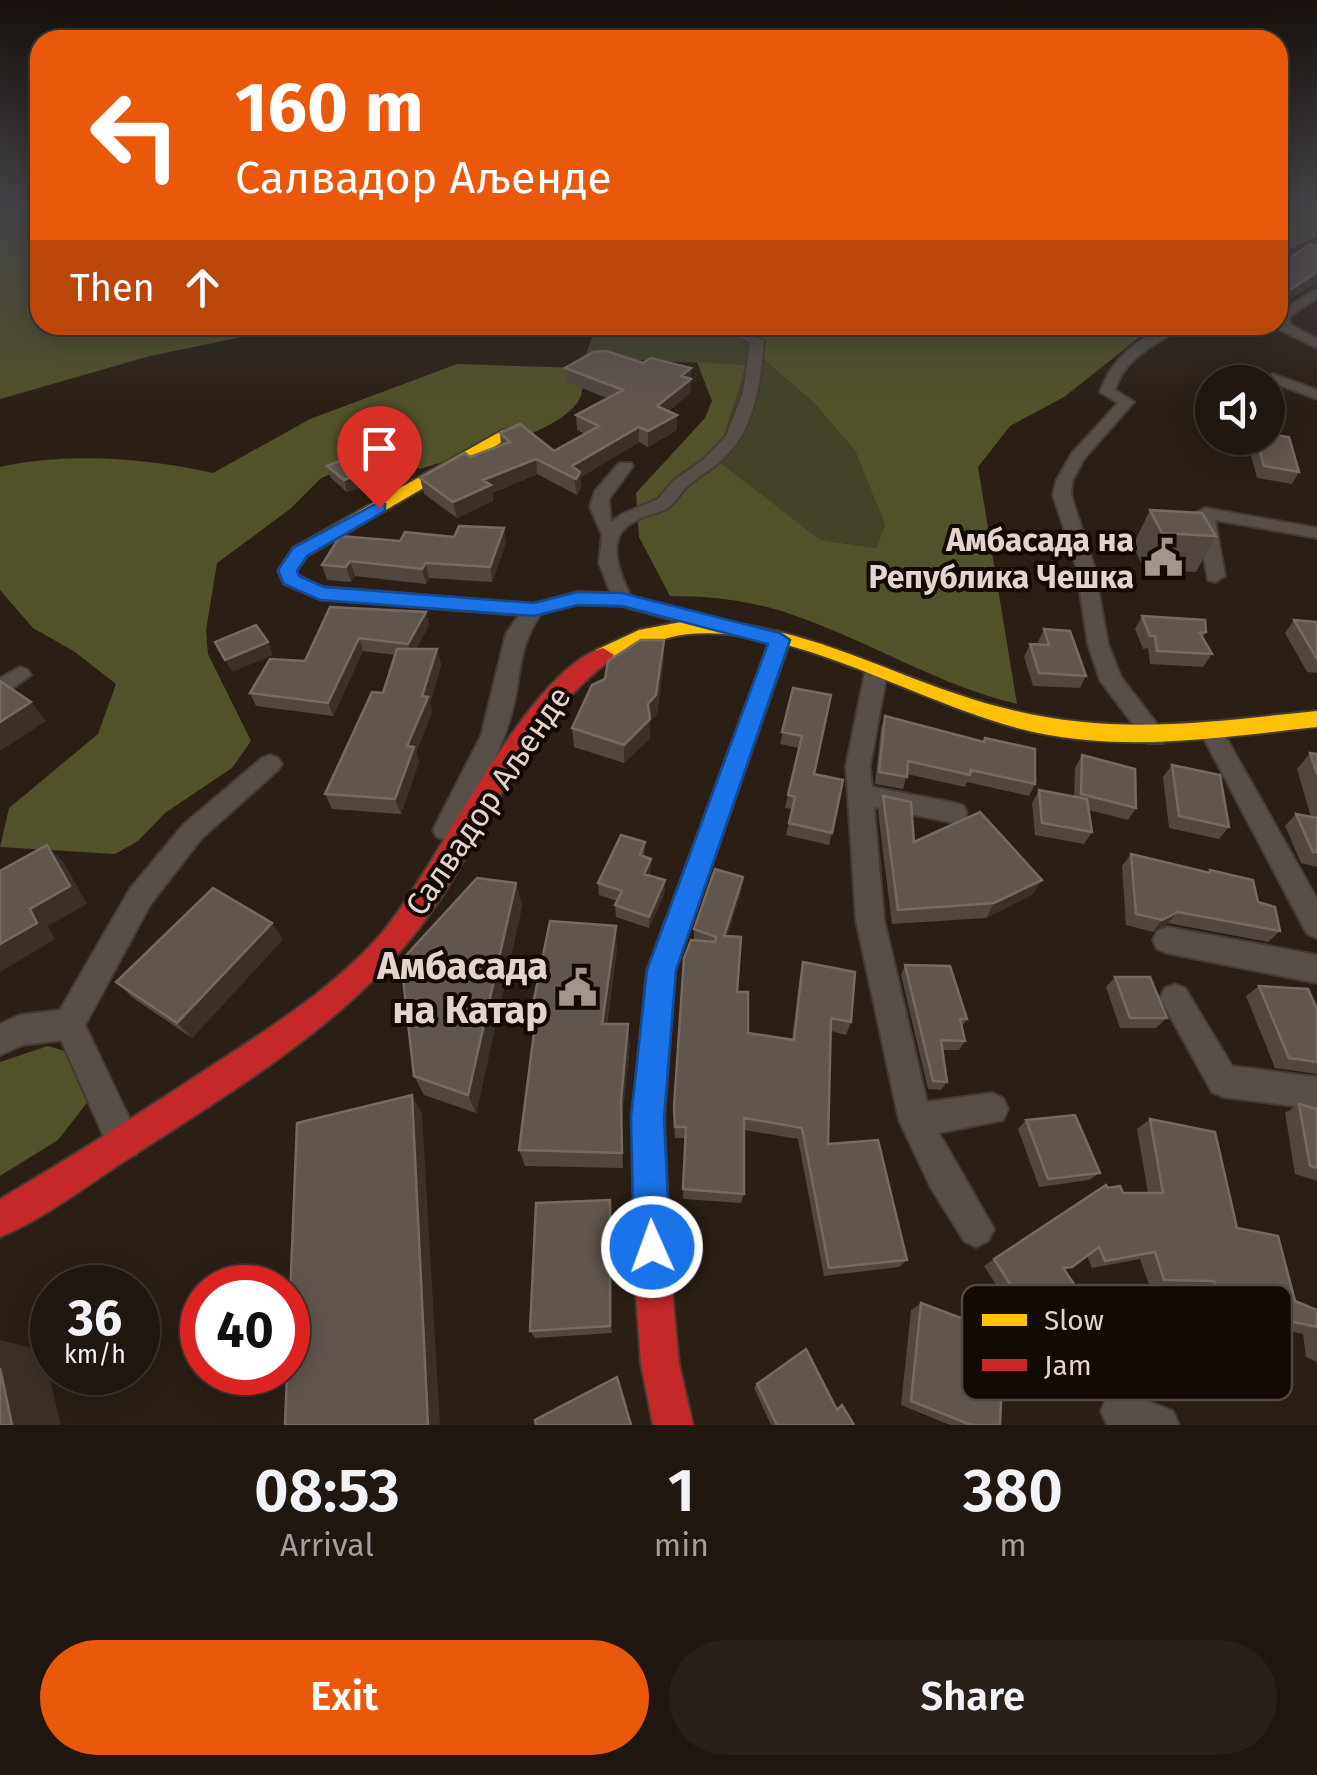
<!DOCTYPE html>
<html lang="en">
<head>
<meta charset="utf-8">
<style>
  body { margin:0; font-family:"Fira Sans",sans-serif; background:#282019; color:#f1f3f6; height:100vh; display:flex; flex-direction:column; font-size:38px; white-space:nowrap }
  * { box-sizing:border-box; margin:0 }
  p { font-size:32px; color:#a29f9f }
  .icon { flex:none; width:55px; height:55px; fill:none; stroke:currentColor; stroke-width:2; stroke-linecap:round; stroke-linejoin:round }
  .map { position:relative; height:1425px; overflow:hidden }
  .side { display:flex; flex-direction:column; background:#201710; flex:1 }
  .side>* { flex:none }
  .banner { position:absolute; left:30px; top:30px; width:1258px; height:305px; border-radius:30px; box-shadow:0 5px 25px #0003,0 0 0 2px #3d3630; background:#ea580c; color:#fff; overflow:hidden }
  .buttons { position:absolute; left:1195px; top:365px; display:grid; gap:20px }
  .buttons a { display:grid; place-items:center; width:90px; height:90px; border-radius:50%; background:#201710; box-shadow:0 5px 25px #0003,0 0 0 2px #3d3630; font-size:50px }
  .speed { position:absolute; left:30px; top:1265px; display:flex; gap:20px; font-size:50px; font-weight:700; text-align:center }
  .speed>* { display:grid; place-content:center; width:130px; height:130px; border-radius:50%; background:#201710; box-shadow:0 5px 25px #0003,0 0 0 2px #3d3630; line-height:1 }
  .speed small { font-size:25px; font-weight:400 }
  .speed .limit { border:15px solid #d22; background:#fff; color:#111 }
  .pin { position:absolute; display:grid; place-items:center; width:85px; height:85px; color:#fff; margin:-102px -42px; border-radius:50% 50% 50% 0; rotate:-45deg; box-shadow:0 0 10px #0007 }
  .pin .icon { rotate:45deg }
  .me { position:absolute; width:110px; margin:-55px; rotate:358deg; stroke-linejoin:round; filter:drop-shadow(0 0 8px #0008) }
  .turn { display:flex; align-items:center; gap:35px; height:210px; padding:0 40px; font-size:45px }
  .turn .icon { width:130px; height:130px; stroke-width:2.5 }
  .turn b { display:block; font-size:70px; line-height:85px }
  .then { display:flex; align-items:center; height:95px; padding:0 40px; background:#0003; gap:20px; font-size:38px }
  .eta { display:flex; justify-content:space-evenly; align-items:center; height:170px; text-align:center }
  .eta b { font-size:60px; font-weight:600; line-height:70px }
  .cta { display:flex; gap:20px; margin-top:auto; padding:20px 40px }
  .cta a { flex:1; height:115px; border-radius:60px; background:#ea580c; color:#fff; font-size:40px; font-weight:600; line-height:115px; text-align:center }
  .cta a+a { background:#282019; color:#f1f3f6 }
  .map>svg:first-child { display:block }
</style>
</head>
<body>
<div class="map">
<svg width="1317" height="1425" viewBox="0 0 1317 1425">
  <rect width="100%" height="100%" fill="#2b1f15"/>
  <path fill="#44442b" d="M 510,325 L 724,325 L 813,402 L 855,451 L 885,525 L 876,548 L 821,540 L 715,460 L 745,365 L 636,360 L 581,368 L 593,335 Z"/>
  <path fill="#52522b" d="M 0,207 L 40,207 L 40,325 L 248,325 L 261,333 L 150,356 L 0,399 Z
    M 1278,207 L 1317,207 L 1317,237 L 1278,254 Z
    M 724,325 L 1155,325 L 1064,397 L 1010,426 L 978,467 L 1017,704 C 938,685 869,641 793,615 C 754,601 711,596 670,596 L 639,537 L 636,493 L 705,418 L 712,401 L 697,362 L 746,365 L 716,460 L 821,540 L 876,548 L 885,525 L 855,451 L 813,402 Z
    M 457,364 L 581,368 C 581,378 584,390 580,398 C 562,435 459,456 420,469 L 391,451 L 321,478 L 290,509 L 217,563 L 206,630 L 208,654 L 251,741 L 232,768 L 165,813 L 138,841 L 115,854 L 0,847 L 9,808 L 98,734 L 116,684 L 75,652 L 33,628 L 0,590 L 0,467 C 69,452 144,458 213,473 L 310,419 Z
    M 48,1046 L 71,1053 L 90,1099 L 58,1140 L 0,1176 L 0,1062 Z"/>
  <g fill="none" stroke-linecap="round" stroke-linejoin="round">
    <defs>
      <path id="street" d="M 1295,207 L 1306,207 L 1291,219 L 1283,219 L 1283,215 Z
        M 1317,289 L 1317,298 L 1288,317 L 1291,325 L 1317,339 L 1317,348 L 1280,330 L 1278,313 Z
        M 719,325 L 735,325 L 764,341 C 760,382 756,426 726,456 C 714,468 701,475 689,485 C 681,491 676,503 668,508 C 653,516 632,517 621,533 C 609,553 624,581 632,600 L 629,604 L 615,604 L 599,563 L 602,535 L 590,507 L 595,491 L 619,463 L 631,463 L 633,466 L 609,499 L 611,522 L 622,514 L 658,499 L 673,481 L 704,459 L 726,436 L 743,392 L 750,343 Z
        M 1167,325 L 1183,325 C 1156,347 1127,353 1115,390 L 1134,402 L 1084,459 L 1072,481 L 1071,495 L 1094,566 L 1108,644 L 1121,677 L 1167,737 L 1163,743 L 1147,743 L 1100,680 L 1088,644 L 1076,566 L 1053,495 L 1056,481 L 1072,453 L 1118,403 L 1100,392 C 1112,358 1136,341 1167,325 Z
        M 1273,374 L 1317,390 L 1317,399 L 1268,381 L 1266,378 Z
        M 1205,508 L 1317,528 L 1317,538 L 1215,520 L 1225,576 L 1215,582 L 1208,580 L 1196,513 Z
        M 533,604 L 543,610 C 513,655 524,676 509,722 C 496,763 474,800 455,837 L 446,840 L 437,837 L 433,830 L 481,736 L 506,634 L 526,605 Z
        M 876,665 L 887,673 L 870,766 L 872,787 L 955,803 L 964,806 L 967,813 L 964,820 L 955,823 L 874,807 L 884,920 L 927,1102 L 992,1093 L 1003,1098 L 1008,1109 L 1003,1120 L 939,1133 L 994,1229 L 988,1241 L 976,1247 L 964,1241 L 930,1186 L 899,1120 L 856,920 L 846,766 L 865,673 Z
        M 20,667 L 28,670 L 31,675 L 0,697 L 0,678 Z
        M 1211,722 L 1219,725 L 1317,899 L 1317,938 L 1307,934 L 1200,731 L 1203,725 Z
        M 270,755 L 278,758 L 282,764 L 278,770 L 201,839 L 150,905 L 85,1025 L 141,1143 L 136,1155 L 124,1160 L 112,1155 L 61,1040 L 23,1045 L 0,1055 L 0,1024 L 20,1015 L 60,1010 L 130,889 L 183,825 L 262,758 Z
        M 1167,927 L 1317,955 L 1317,983 L 1167,953 L 1157,949 L 1153,940 L 1157,931 Z
        M 1175,984 L 1185,988 L 1232,1066 L 1317,1077 L 1317,1109 L 1223,1097 L 1212,1092 L 1160,998 L 1165,988 Z
        M 1121,1391 L 1173,1411 L 1179,1425 L 1107,1425 L 1101,1411 L 1107,1397 Z"/>
      <path id="slow" d="M 503,430 L 511,435 L 509,438 L 307,556 L 296,571 L 299,576 L 323,587 L 533,604 L 578,592 L 622,594 L 701,614 L 703,621 C 810,624 899,681 1000,707 C 1111,737 1206,722 1317,711 L 1317,727 C 1222,737 1132,752 1038,733 C 926,710 801,624 689,634 C 657,637 633,654 603,662 L 596,660 L 592,655 L 596,650 L 639,630 L 681,622 L 622,606 L 578,604 L 533,616 L 320,599 L 284,584 L 278,571 L 293,548 Z"/>
      <path id="jam" d="M 780,633 L 790,640 L 675,971 L 664,1118 L 671,1280 L 679,1364 L 693,1425 L 653,1425 L 641,1364 L 635,1280 L 632,1118 L 647,971 L 770,640 Z
        M 603,648 L 614,655 L 610,660 C 511,738 493,829 423,923 C 347,1024 234,1090 129,1158 C 88,1185 45,1218 0,1237 L 0,1199 C 70,1158 139,1114 207,1069 C 268,1029 333,989 381,934 C 437,869 527,669 603,648 Z"/>
    </defs>
    <use href="#street" stroke="#453b34" stroke-width="4"/>
    <use href="#slow" stroke="#453b34" stroke-width="4"/>
    <use href="#jam" stroke="#453b34" stroke-width="4"/>
    <use href="#street" fill="#584f49" fill-rule="evenodd"/>
    <use href="#slow" fill="#ffc107" fill-rule="evenodd"/>
    <use href="#jam" fill="#c62828" fill-rule="evenodd"/>
  </g>
  <path fill="#51473f" d="M 1317,246 L 1317,281 L 1284,303 L 1278,301 L 1278,266 Z
    M 643,363 L 691,368 L 690,393 L 669,411 L 677,415 L 677,430 L 648,447 L 639,442 L 581,477 L 581,487 L 577,495 L 537,474 L 492,493 L 493,501 L 457,518 L 424,494 L 420,478 L 501,445 L 500,433 L 554,451 L 585,434 L 577,430 L 576,415 L 607,398 L 566,382 L 565,368 Z
    M 1252,438 L 1268,438 L 1299,472 L 1292,484 L 1257,478 L 1248,444 Z
    M 327,466 L 366,472 L 369,484 L 347,492 L 331,478 Z
    M 1150,510 L 1216,536 L 1196,572 L 1144,569 L 1133,545 Z
    M 400,541 L 506,543 L 492,582 L 429,578 L 426,584 L 355,576 L 351,582 L 327,580 L 322,565 Z
    M 426,612 L 429,625 L 416,649 L 437,649 L 441,665 L 430,703 L 432,712 L 416,752 L 419,762 L 401,814 L 332,809 L 325,794 L 383,693 L 395,655 L 363,651 L 333,716 L 256,706 L 250,693 L 305,661 Z
    M 1142,616 L 1206,632 L 1203,637 L 1212,654 L 1203,667 L 1150,664 L 1148,648 L 1143,649 L 1135,629 Z
    M 1294,620 L 1317,622 L 1317,673 L 1307,672 L 1285,633 Z
    M 1044,629 L 1086,676 L 1080,688 L 1033,686 L 1024,657 L 1030,644 L 1039,645 L 1038,642 Z
    M 664,658 L 657,714 L 650,721 L 650,738 L 624,763 L 574,747 L 572,728 Z
    M 793,688 L 814,774 L 832,833 L 829,845 L 786,835 L 792,809 L 785,808 L 799,748 L 780,744 Z
    M 885,716 L 983,741 L 985,738 L 1035,784 L 1029,796 L 967,782 L 965,787 L 907,774 L 903,789 L 875,784 L 881,728 Z
    M 1310,753 L 1317,754 L 1317,867 L 1301,863 L 1285,826 L 1296,814 L 1311,817 L 1297,769 Z
    M 1082,755 L 1136,808 L 1128,820 L 1089,810 L 1092,832 L 1084,844 L 1035,835 L 1032,803 L 1039,790 L 1074,796 L 1075,768 Z
    M 1172,765 L 1229,827 L 1219,839 L 1169,828 L 1163,777 Z
    M 883,796 L 914,842 L 1033,894 L 986,918 L 892,924 L 878,812 Z
    M 645,842 L 644,856 L 651,859 L 651,870 L 649,875 L 665,880 L 665,892 L 649,928 L 616,917 L 615,905 L 617,901 L 599,895 L 598,883 Z
    M 1131,854 L 1208,873 L 1210,870 L 1258,902 L 1280,931 L 1268,942 L 1168,923 L 1153,932 L 1126,925 L 1122,866 Z
    M 516,883 L 522,906 L 476,1113 L 424,1095 L 414,1076 Z
    M 741,892 L 727,936 L 737,992 L 748,1033 L 792,1040 L 800,976 L 803,962 L 851,1022 L 846,1035 L 831,1031 L 828,1144 L 907,1260 L 899,1267 L 824,1276 L 798,1139 L 744,1130 L 744,1194 L 741,1203 L 683,1199 L 685,1138 L 675,1138 L 674,1118 L 684,958 L 694,940 L 694,929 Z
    M 283,939 L 192,1038 L 133,998 L 116,982 Z
    M 617,948 L 607,1024 L 630,1044 L 622,1118 L 623,1168 L 525,1166 L 519,1150 L 535,1022 L 532,1009 Z
    M 905,965 L 967,1019 L 962,1027 L 965,1041 L 959,1050 L 942,1050 L 947,1082 L 941,1090 L 928,1089 L 901,975 Z
    M 1115,977 L 1167,1018 L 1156,1028 L 1120,1028 L 1106,987 Z
    M 1259,986 L 1317,1009 L 1317,1074 L 1275,1068 L 1246,996 Z
    M 1299,1104 L 1317,1109 L 1317,1181 L 1295,1174 L 1285,1113 Z
    M 1150,1119 L 1295,1301 L 1317,1310 L 1317,1362 L 1306,1357 L 1303,1334 L 1203,1313 L 1198,1287 L 1150,1287 L 1140,1259 L 1092,1268 L 1087,1256 L 1064,1271 L 1064,1368 L 1052,1372 L 984,1266 L 1106,1185 L 1108,1188 L 1123,1193 L 1148,1193 L 1137,1129 Z
    M 1026,1120 L 1100,1173 L 1089,1180 L 1039,1187 L 1018,1129 Z
    M 610,1200 L 612,1211 L 612,1333 L 535,1338 L 530,1331 Z
    M 921,1303 L 1000,1425 L 950,1425 L 901,1405 L 911,1310 Z
    M 757,1384 L 837,1408 L 842,1405 L 854,1425 L 771,1425 L 754,1388 Z"/>
  <path fill="#3b3028" d="M 1317,272 L 1316,281 L 1284,303 L 1290,290 Z
    M 691,368 L 690,393 L 657,421 L 657,406 L 681,376 Z
    M 677,415 L 677,430 L 648,447 L 648,431 Z
    M 639,427 L 639,442 L 581,477 L 581,487 L 577,495 L 572,466 Z
    M 536,459 L 537,474 L 492,493 L 493,501 L 457,518 L 453,502 L 483,480 Z
    M 366,472 L 369,484 L 347,492 L 344,480 Z
    M 504,528 L 506,543 L 492,582 L 490,567 Z
    M 350,561 L 355,576 L 351,582 L 346,567 Z
    M 426,563 L 429,578 L 426,584 L 422,569 Z
    M 426,612 L 429,625 L 411,657 L 408,644 Z
    M 359,638 L 363,651 L 333,716 L 328,703 Z
    M 664,640 L 664,658 L 657,714 L 650,721 L 650,738 L 624,763 L 624,745 L 648,704 Z
    M 268,642 L 273,655 L 232,672 L 225,660 Z
    M 437,649 L 441,665 L 430,703 L 432,712 L 416,752 L 419,762 L 401,814 L 395,799 L 407,746 Z
    M 31,702 L 46,721 L 0,751 L 0,722 Z
    M 47,845 L 64,863 L 87,904 L 48,926 L 55,939 L 0,972 L 0,944 L 30,909 Z
    M 651,859 L 651,870 L 644,886 L 644,874 Z
    M 743,877 L 741,892 L 722,950 L 724,936 Z
    M 665,880 L 665,892 L 649,928 L 649,917 Z
    M 1042,880 L 1033,894 L 986,918 L 994,903 Z
    M 516,883 L 522,906 L 476,1113 L 468,1095 Z
    M 1178,912 L 1168,923 L 1153,932 L 1162,920 Z
    M 272,923 L 283,939 L 192,1038 L 177,1023 Z
    M 616,926 L 617,948 L 604,1043 L 602,1024 Z
    M 628,1024 L 630,1044 L 622,1118 L 623,1168 L 621,1101 Z
    M 412,1095 L 422,1113 L 440,1425 L 428,1425 Z
    M 610,1200 L 612,1211 L 612,1333 L 610,1326 Z
    M 0,1340 L 43,1351 L 61,1425 L 12,1425 L 0,1368 Z"/>
  <path fill="#61564e" stroke="#756a61" stroke-width="2.5" d="M 1310,244 L 1317,246 L 1317,272 L 1290,290 L 1278,287 L 1278,273 L 1283,270 L 1278,269 L 1278,266 Z
    M 606,351 L 643,363 L 651,358 L 691,368 L 681,376 L 691,379 L 657,406 L 677,415 L 648,431 L 639,427 L 572,466 L 580,472 L 576,479 L 536,459 L 483,480 L 491,485 L 453,502 L 420,478 L 465,453 L 470,457 L 510,442 L 500,433 L 520,424 L 554,451 L 599,426 L 576,415 L 623,390 L 565,368 L 593,352 Z
    M 1268,434 L 1289,437 L 1299,472 L 1264,466 L 1256,438 L 1268,438 Z
    M 350,457 L 366,472 L 344,480 L 327,466 Z
    M 1150,510 L 1202,513 L 1216,536 L 1162,533 Z
    M 459,526 L 504,528 L 490,567 L 426,563 L 422,569 L 350,561 L 346,567 L 322,565 L 340,536 L 400,541 L 405,532 L 454,537 Z
    M 330,607 L 426,612 L 408,644 L 359,638 L 328,703 L 250,693 L 270,659 L 305,661 Z
    M 1142,616 L 1205,620 L 1206,632 L 1200,633 L 1212,654 L 1157,651 L 1155,636 L 1150,636 Z
    M 1294,620 L 1317,622 L 1317,659 Z
    M 256,625 L 268,642 L 225,660 L 215,642 Z
    M 1044,629 L 1070,631 L 1086,676 L 1039,673 L 1030,644 L 1049,645 Z
    M 641,640 L 664,640 L 656,695 L 648,704 L 650,719 L 624,745 L 572,728 L 592,685 L 605,679 L 608,661 Z
    M 397,649 L 437,649 L 422,696 L 428,697 L 407,746 L 414,747 L 395,799 L 325,794 L 372,692 L 383,693 Z
    M 0,681 L 31,702 L 0,722 Z
    M 793,688 L 831,695 L 814,774 L 843,780 L 832,833 L 789,823 L 795,797 L 788,795 L 802,736 L 782,732 Z
    M 885,716 L 984,742 L 985,738 L 1035,749 L 1035,784 L 971,770 L 970,775 L 908,761 L 907,777 L 879,772 Z
    M 1310,753 L 1317,754 L 1317,774 Z
    M 1082,755 L 1135,769 L 1136,808 L 1081,794 Z
    M 1172,765 L 1220,775 L 1229,827 L 1179,816 Z
    M 1039,790 L 1087,799 L 1092,832 L 1042,823 Z
    M 883,796 L 911,802 L 914,842 L 980,812 L 1042,880 L 994,903 L 898,910 Z
    M 1296,814 L 1317,818 L 1317,852 L 1313,852 Z
    M 621,835 L 645,842 L 640,855 L 651,859 L 644,874 L 665,880 L 649,917 L 615,905 L 622,891 L 598,883 Z
    M 47,845 L 70,886 L 30,909 L 37,923 L 0,944 L 0,871 Z
    M 1131,854 L 1210,873 L 1210,870 L 1253,880 L 1258,902 L 1275,907 L 1280,931 L 1178,912 L 1162,920 L 1136,914 Z
    M 715,869 L 743,877 L 724,936 L 741,937 L 737,992 L 748,992 L 748,1033 L 794,1040 L 803,962 L 855,972 L 851,1022 L 831,1018 L 828,1144 L 878,1140 L 907,1260 L 829,1268 L 802,1128 L 744,1118 L 744,1194 L 683,1189 L 686,1127 L 675,1127 L 674,1107 L 684,958 L 691,940 L 715,942 L 716,937 L 694,929 Z
    M 477,878 L 516,883 L 468,1095 L 414,1076 L 401,961 Z
    M 213,888 L 272,923 L 177,1023 L 116,982 Z
    M 550,921 L 616,926 L 602,1024 L 628,1024 L 621,1101 L 622,1153 L 519,1150 L 537,1009 L 532,1009 Z
    M 905,965 L 950,966 L 967,1019 L 960,1019 L 965,1041 L 941,1040 L 947,1082 L 933,1081 Z
    M 1115,977 L 1150,977 L 1167,1018 L 1130,1018 Z
    M 1259,986 L 1308,989 L 1317,1009 L 1317,1062 L 1289,1058 Z
    M 412,1095 L 428,1425 L 285,1425 L 297,1123 Z
    M 1299,1104 L 1317,1109 L 1317,1168 L 1310,1166 Z
    M 1075,1115 L 1100,1173 L 1048,1179 L 1026,1120 Z
    M 1150,1119 L 1215,1132 L 1237,1228 L 1278,1236 L 1295,1301 L 1317,1310 L 1317,1327 L 1220,1307 L 1214,1281 L 1164,1280 L 1155,1252 L 1105,1261 L 1099,1247 L 1072,1267 L 1063,1268 L 1109,1335 L 1064,1368 L 994,1259 L 1106,1185 L 1108,1188 L 1120,1186 L 1123,1193 L 1163,1193 Z
    M 610,1200 L 610,1326 L 530,1331 L 536,1203 Z
    M 921,1303 L 1004,1334 L 1000,1425 L 971,1425 L 911,1401 Z
    M 806,1349 L 837,1410 L 842,1405 L 854,1425 L 777,1425 L 757,1384 Z
    M 0,1368 L 12,1425 L 0,1425 Z
    M 617,1377 L 631,1425 L 536,1425 L 535,1420 Z"/>
  <linearGradient id="sky" x2="0" y2="1"><stop stop-color="#18110c"/><stop offset="0.51" stop-color="#444246"/><stop offset="1" stop-color="#444246" stop-opacity="0"/></linearGradient>
  <rect width="1317" height="406" fill="url(#sky)"/>
  <path fill="#1a73e8" stroke="#114b97" stroke-width="2.5" d="M 379,502 L 385,504 L 385,511 L 307,556 L 297,571 L 299,576 L 324,587 L 534,603 L 578,592 L 622,593 L 780,633 L 790,640 L 676,970 L 664,1118 L 670,1247 L 665,1260 L 652,1265 L 639,1260 L 634,1247 L 631,1118 L 647,970 L 768,644 L 622,606 L 578,605 L 534,616 L 320,600 L 284,584 L 278,570 L 293,548 Z"/>
  <defs>
    <symbol id="civic-bare" viewBox="-9 -9 18 18"><path d="M-.6-6.5H3V-4.5H.6V-3L4-1V1h2V6H-6V1h2V-1L-.6-3ZM-1.2 2.5V6h2.4V2.5Z" fill="#a3958b" stroke="#130a05" stroke-width="2.5" paint-order="stroke"/></symbol>
  </defs>
  <g fill-rule="evenodd">
    <use href="#civic-bare" x="1136" y="530" width="55" height="55"/>
    <use href="#civic-bare" x="550" y="960" width="55" height="55"/>
  </g>
  <g text-anchor="middle" dominant-baseline="central" stroke-width="8" stroke-linejoin="round" paint-order="stroke">
    <g font-size="32" font-weight="bold" fill="#e3d5cb" stroke="#130a05" text-anchor="end">
      <text x="1134" y="540">Амбасада на<tspan x="1134" dy="37">Република Чешка</tspan></text>
    </g>
    <g font-size="32" fill="#e3d5cb" stroke="#130a05">
      <text transform="translate(488 801) rotate(-56)">Салвадор Аљенде</text>
    </g>
    <g font-size="38" font-weight="bold" fill="#e3d5cb" stroke="#130a05" text-anchor="end">
      <text x="548" y="966">Амбасада<tspan x="548" dy="44">на Катар</tspan></text>
    </g>
  </g>
  <rect x="962" y="1285" width="330" height="115" rx="15" fill="#130a05" stroke="#514740" stroke-width="2.5"/>
  <rect x="982" y="1314" width="45" height="12" fill="#ffc107"/>
  <rect x="982" y="1359" width="45" height="12" fill="#c62828"/>
  <g font-size="28" fill="#e3d5cb">
    <text x="1044" y="1330">Slow</text>
    <text x="1044" y="1375">Jam</text>
  </g>
</svg>
<div class="buttons">
<a><svg class="icon" aria-label="sound" viewBox="0 0 24 24"><path d="M4 9h4l5-4v14l-5-4H4zM17 9q2 3 0 6"/></svg></a>
</div>
<div class="speed"><div>36<small>km/h</small></div><div class="limit">40</div></div>
<div class="pin" style="left:379px;top:508px;background:#d93025"><svg class="icon" aria-label="arrive" viewBox="0 0 24 24"><path d="M6 21V4h12l-3 4 3 4H6"/></svg></div>
<svg class="me" style="left:652px;top:1247px" viewBox="-20 -20 40 40"><circle r="17" fill="#1a73e8" stroke="#fff" stroke-width="3"/><path d="M0-11L8 9 0 5-8 9z" fill="#fff"/></svg>
<div class="banner">
<div class="turn"><svg class="icon" aria-label="left" viewBox="0 0 24 24"><path d="M17 20v-9H6M10 6l-5 5 5 5"/></svg><div><b>160 m</b>Салвадор Аљенде</div></div>
<div class="then">Then<svg class="icon" aria-label="ahead" viewBox="0 0 24 24"><path d="M12 20V5M6 11l6-6 6 6"/></svg></div>
</div>
</div>
<section class="side">
<div class="eta">
<div><b>08:53</b><p>Arrival</p></div>
<div><b>1</b><p>min</p></div>
<div><b>380</b><p>m</p></div>
</div>
<div class="cta"><a>Exit</a><a>Share</a></div>
</section>
</body>
</html>
